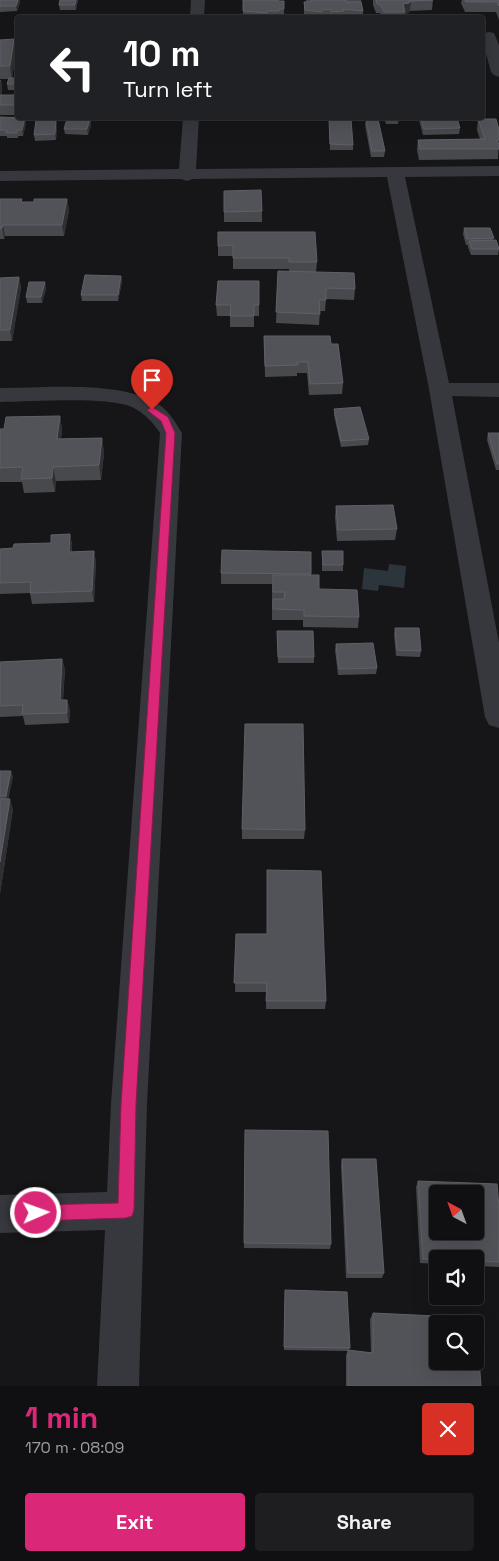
<!DOCTYPE html>
<html lang="en">
<head>
<meta charset="utf-8">
<style>
  body { margin:0; font-family:"Space Grotesk",sans-serif; background:#1e1e20; color:#f1f3f6; height:100vh; display:flex; flex-direction:column; font-size:19px; white-space:nowrap }
  * { box-sizing:border-box; margin:0 }
  p { font-size:16px; color:#9c9d9f }
  .icon { flex:none; width:28px; height:28px; fill:none; stroke:currentColor; stroke-width:2; stroke-linecap:round; stroke-linejoin:round }
  .map { position:relative; height:1386px; overflow:hidden }
  .side { display:flex; flex-direction:column; background:#101012; flex:1 }
  .side>* { flex:none }
  .hud { position:absolute; left:15px; top:15px; width:470px; height:105px; border-radius:5px; box-shadow:0 5px 20px #0002,0 0 0 1px #303032; background:#202124; color:#fff; overflow:hidden }
  .needle { width:32px; rotate:319deg }
  .fabs { position:absolute; left:429px; top:1185px; display:grid; gap:10px }
  .fabs a { display:grid; place-items:center; width:55px; height:55px; border-radius:5px; background:#101012; box-shadow:0 5px 20px #0002,0 0 0 1px #303032; font-size:25px }
  .pin { position:absolute; display:grid; place-items:center; width:42px; height:42px; color:#fff; margin:-51px -21px; border-radius:50% 50% 50% 0; rotate:-45deg; box-shadow:0 0 5px #0007 }
  .pin .icon { rotate:45deg }
  .me { position:absolute; width:55px; margin:-28px; rotate:88deg; stroke-linejoin:round; filter:drop-shadow(0 0 4px #0008) }
  .turn { display:flex; align-items:center; gap:18px; height:105px; padding:0 25px; font-size:22px }
  .turn .icon { width:65px; height:65px; stroke-width:2.5 }
  .turn b { display:block; font-size:35px; line-height:42px }
  .round { display:grid; place-items:center; flex:none; width:52px; height:52px; border-radius:5px; background:#1e1e20 }
  .head { display:flex; align-items:center; justify-content:space-between; height:85px; padding:0 25px }
  h1 { font-size:30px; font-weight:700; line-height:38px; color:#db2777 }
  .cta { display:flex; gap:10px; margin-top:auto; padding:10px 25px }
  .cta a { flex:1; height:58px; border-radius:5px; background:#db2777; color:#fff; font-size:20px; font-weight:700; line-height:58px; text-align:center }
  .cta a+a { background:#1e1e20; color:#f1f3f6 }
  .map>svg:first-child { display:block }
</style>
</head>
<body>
<div class="map">
<svg width="499" height="1386" viewBox="0 0 499 1386">
  <rect width="100%" height="100%" fill="#161618"/>
  <path fill="#2c353c" d="M 389,564 L 406,566 L 404,588 L 379,585 L 378,591 L 362,589 L 364,568 L 388,571 Z"/>
  <g fill="none" stroke-linecap="round" stroke-linejoin="round">
    <path fill="#37383d" fill-rule="evenodd" d="M 191,0 L 205,0 L 204,18 L 190,18 Z
      M 489,32 L 494,33 L 499,45 L 499,77 L 494,75 L 491,72 L 482,39 L 484,33 Z
      M 183,118 L 199,118 L 196,169 L 499,166 L 499,176 L 405,177 L 449,383 L 499,383 L 499,397 L 452,396 L 499,643 L 499,728 L 489,725 L 485,717 L 429,389 L 387,177 L 193,179 L 187,181 L 181,179 L 0,181 L 0,171 L 179,169 Z
      M 0,388 C 44,388 121,380 158,404 C 169,411 175,422 182,433 L 147,1104 L 139,1386 L 97,1386 L 105,1230 L 0,1233 L 0,1195 L 107,1192 L 111,1104 L 160,433 C 153,422 144,413 132,407 C 105,396 32,402 0,402 Z"/>
  </g>
  <path fill="#47494d" d="M 0,0 L 20,2 L 17,11 L 0,12 Z
    M 78,0 L 76,10 L 60,10 L 59,5 Z
    M 243,0 L 284,9 L 284,18 L 243,18 Z
    M 306,0 L 361,0 L 363,11 L 363,18 L 304,18 L 304,2 L 306,2 Z
    M 373,0 L 433,0 L 432,10 L 410,11 L 408,13 L 405,14 L 405,18 L 381,18 L 380,13 L 376,13 L 373,5 Z
    M 462,0 L 499,0 L 499,20 L 496,12 L 465,12 L 461,3 Z
    M 14,39 L 16,51 L 12,78 L 18,78 L 18,90 L 8,90 L 7,84 L 9,79 L 0,79 L 0,40 Z
    M 0,80 L 1,80 L 2,91 L 1,95 L 18,95 L 18,115 L 0,115 Z
    M 0,117 L 26,123 L 23,136 L 18,136 L 18,138 L 7,138 L 7,136 L 0,136 Z
    M 384,118 L 399,118 L 398,124 L 386,124 Z
    M 420,118 L 457,118 L 460,128 L 459,134 L 423,135 L 419,120 Z
    M 90,119 L 91,125 L 88,135 L 65,134 L 64,129 Z
    M 329,119 L 353,145 L 353,150 L 330,150 Z
    M 366,119 L 385,151 L 384,157 L 371,157 L 365,125 Z
    M 478,119 L 499,130 L 498,159 L 419,160 L 417,150 L 418,140 L 480,139 L 477,130 Z
    M 57,125 L 56,140 L 35,141 L 34,135 Z
    M 224,191 L 262,211 L 262,222 L 224,222 Z
    M 0,199 L 22,199 L 22,202 L 34,202 L 67,199 L 69,210 L 64,236 L 5,236 L 4,239 L 0,239 Z
    M 464,228 L 494,238 L 493,240 L 499,249 L 498,255 L 471,255 L 468,247 L 468,245 L 466,245 L 463,234 Z
    M 218,232 L 317,262 L 316,272 L 355,289 L 354,300 L 326,299 L 325,311 L 320,311 L 319,325 L 276,323 L 278,271 L 289,272 L 289,269 L 233,269 L 233,256 L 218,256 Z
    M 121,276 L 122,282 L 118,301 L 82,301 L 81,295 Z
    M 19,277 L 21,288 L 12,341 L 0,341 L 0,278 Z
    M 259,281 L 259,316 L 254,316 L 254,327 L 230,327 L 230,316 L 217,316 L 216,305 Z
    M 45,282 L 46,289 L 42,303 L 27,303 L 26,297 Z
    M 264,336 L 331,344 L 343,383 L 342,394 L 309,395 L 307,373 L 297,373 L 297,376 L 265,377 Z
    M 334,409 L 369,439 L 368,445 L 341,447 L 334,415 Z
    M 60,416 L 62,430 L 61,439 L 102,438 L 104,453 L 101,480 L 56,481 L 55,492 L 24,493 L 22,482 L 0,482 L 0,429 L 4,429 Z
    M 488,433 L 499,433 L 499,470 L 496,470 L 487,440 Z
    M 336,506 L 397,529 L 395,540 L 337,541 L 335,517 Z
    M 70,534 L 72,545 L 72,552 L 94,551 L 96,562 L 94,602 L 32,604 L 30,593 L 0,594 L 0,549 L 13,548 L 51,543 Z
    M 322,551 L 343,565 L 343,571 L 322,571 Z
    M 311,552 L 311,575 L 319,589 L 359,617 L 358,628 L 303,627 L 303,620 L 272,620 L 272,584 L 221,584 L 221,573 Z
    M 395,628 L 421,651 L 420,657 L 396,656 L 394,634 Z
    M 277,631 L 314,657 L 314,663 L 278,663 Z
    M 336,644 L 377,668 L 376,674 L 338,675 L 335,650 Z
    M 62,659 L 65,670 L 63,700 L 67,700 L 70,710 L 69,723 L 25,725 L 23,716 L 0,717 L 0,662 Z
    M 0,771 L 13,776 L 8,799 L 13,809 L 0,894 Z
    M 242,829 L 305,830 L 304,839 L 242,839 Z
    M 236,934 L 326,1001 L 325,1009 L 266,1009 L 266,992 L 235,992 Z
    M 245,1130 L 331,1244 L 330,1249 L 244,1248 Z
    M 342,1159 L 384,1273 L 382,1278 L 346,1278 L 341,1165 Z
    M 418,1181 L 499,1207 L 499,1267 L 475,1266 L 475,1259 L 438,1259 L 438,1264 L 420,1263 L 416,1187 Z
    M 285,1290 L 350,1348 L 348,1350 L 371,1353 L 370,1319 L 373,1313 L 438,1361 L 481,1386 L 346,1386 L 346,1355 L 348,1351 L 284,1350 Z"/>
  <path fill="#2f3033" d="M 18,0 L 20,0 L 20,2 L 17,11 L 16,6 Z
    M 76,0 L 78,0 L 76,10 L 75,5 Z
    M 411,1 L 410,11 L 408,13 L 405,14 L 403,4 Z
    M 14,39 L 16,51 L 12,79 L 10,66 Z
    M 1,80 L 2,91 L 0,98 L 0,83 Z
    M 25,118 L 26,123 L 23,136 L 22,130 Z
    M 56,119 L 57,125 L 56,140 L 55,134 Z
    M 90,119 L 91,125 L 88,135 L 87,129 Z
    M 67,199 L 69,210 L 64,236 L 62,225 Z
    M 3,225 L 5,236 L 4,239 L 2,228 Z
    M 121,276 L 122,282 L 118,301 L 118,295 Z
    M 19,277 L 21,288 L 12,341 L 10,330 Z
    M 45,282 L 46,289 L 42,303 L 41,297 Z
    M 60,416 L 62,430 L 59,453 L 57,439 Z
    M 102,438 L 104,453 L 101,480 L 99,465 Z
    M 53,467 L 56,481 L 55,492 L 52,478 Z
    M 70,534 L 72,545 L 71,563 L 69,552 Z
    M 94,551 L 96,562 L 94,602 L 92,591 Z
    M 62,659 L 65,670 L 62,710 L 60,700 Z
    M 67,700 L 70,710 L 69,723 L 67,713 Z
    M 11,771 L 13,776 L 8,802 L 6,796 Z
    M 10,799 L 13,809 L 0,894 L 0,862 Z"/>
  <path fill="#525359" stroke="#5f6168" fill-rule="evenodd" d="M 0,0 L 18,0 L 16,6 L 0,6 Z
    M 60,0 L 76,0 L 75,5 L 59,5 Z
    M 243,0 L 278,0 L 279,1 L 284,1 L 284,9 L 279,9 L 279,11 L 267,11 L 267,13 L 243,11 Z
    M 311,0 L 346,0 L 346,2 L 361,2 L 363,11 L 343,9 L 344,11 L 331,12 L 331,9 L 321,10 L 322,12 L 305,10 L 304,2 L 311,2 Z
    M 376,0 L 433,0 L 411,1 L 409,3 L 403,4 L 405,12 L 384,12 L 380,4 L 377,4 Z
    M 465,0 L 499,0 L 499,6 L 497,2 L 466,2 Z
    M 59,15 L 87,15 L 86,18 L 59,18 Z
    M 14,39 L 10,66 L 0,66 L 0,40 Z
    M 9,78 L 18,78 L 18,84 L 7,84 Z
    M 0,95 L 18,95 L 18,105 L 0,105 Z
    M 0,117 L 25,118 L 22,130 L 17,130 L 17,133 L 6,133 L 7,130 L 0,130 Z
    M 386,118 L 399,118 L 386,119 Z
    M 421,118 L 457,118 L 460,128 L 424,129 Z
    M 56,119 L 55,134 L 34,135 L 36,120 Z
    M 67,119 L 90,119 L 87,129 L 64,129 Z
    M 329,119 L 351,119 L 353,145 L 330,144 Z
    M 366,119 L 378,119 L 385,151 L 372,151 Z
    M 478,119 L 496,119 L 499,130 L 499,140 L 497,140 L 499,145 L 499,149 L 420,149 L 418,140 L 485,139 Z
    M 261,190 L 262,211 L 224,212 L 224,191 Z
    M 0,199 L 22,199 L 21,202 L 34,202 L 34,199 L 67,199 L 62,225 L 3,225 L 2,228 L 0,229 Z
    M 464,228 L 490,228 L 494,238 L 467,239 Z
    M 218,232 L 315,232 L 317,262 L 289,262 L 289,258 L 233,258 L 233,245 L 218,246 Z
    M 496,240 L 499,249 L 472,249 L 469,241 Z
    M 278,271 L 354,273 L 355,289 L 326,288 L 326,300 L 319,300 L 320,314 L 276,312 Z
    M 85,275 L 121,276 L 118,295 L 81,295 Z
    M 19,277 L 10,330 L 0,330 L 0,278 Z
    M 218,281 L 259,281 L 259,305 L 254,305 L 254,316 L 230,316 L 231,305 L 216,305 Z
    M 29,282 L 45,282 L 41,297 L 26,297 Z
    M 264,336 L 330,336 L 331,344 L 338,344 L 343,383 L 310,384 L 308,362 L 297,362 L 298,365 L 265,366 Z
    M 360,407 L 369,439 L 341,441 L 334,409 Z
    M 60,416 L 57,439 L 102,438 L 99,465 L 53,467 L 52,478 L 21,479 L 23,467 L 0,468 L 0,429 L 4,429 L 6,417 Z
    M 488,433 L 499,433 L 499,464 L 497,464 Z
    M 393,505 L 397,529 L 338,530 L 336,506 Z
    M 70,534 L 69,552 L 94,551 L 92,591 L 30,593 L 31,582 L 0,583 L 0,549 L 13,548 L 14,544 L 51,543 L 51,535 Z
    M 222,550 L 311,552 L 311,574 L 221,573 Z
    M 322,551 L 343,551 L 343,565 L 323,565 Z
    M 273,575 L 319,575 L 319,589 L 357,590 L 359,617 L 304,616 L 304,610 L 273,609 L 273,599 L 284,599 L 285,592 L 273,592 Z
    M 395,628 L 419,628 L 421,651 L 397,650 Z
    M 277,631 L 313,631 L 314,657 L 278,657 Z
    M 373,643 L 377,668 L 339,669 L 336,644 Z
    M 62,659 L 60,700 L 67,700 L 67,713 L 22,714 L 23,705 L 0,706 L 0,662 Z
    M 245,724 L 303,724 L 305,830 L 242,829 Z
    M 0,771 L 11,771 L 6,796 L 0,796 Z
    M 0,799 L 10,799 L 0,862 Z
    M 267,870 L 321,871 L 326,1001 L 266,1001 L 267,983 L 234,983 L 236,934 L 267,934 Z
    M 245,1130 L 328,1131 L 331,1244 L 244,1243 Z
    M 342,1159 L 376,1159 L 384,1273 L 348,1273 Z
    M 418,1181 L 497,1184 L 499,1207 L 499,1262 L 475,1261 L 475,1259 L 423,1259 ZM 438,1194 L 475,1194 L 475,1231 L 438,1231 Z
    M 285,1290 L 347,1292 L 350,1348 L 284,1347 Z
    M 373,1313 L 436,1316 L 438,1361 L 475,1361 L 475,1358 L 479,1359 L 481,1386 L 348,1386 L 348,1350 L 373,1353 Z"/>
  <path fill="#db2777" stroke="#8e194d" d="M 152,407 L 168,417 L 175,433 L 136,1104 L 134,1210 L 132,1216 L 126,1218 L 36,1221 L 30,1218 L 28,1213 L 30,1207 L 36,1205 L 118,1203 L 121,1104 L 166,433 L 161,421 L 147,410 Z"/>
</svg>
<div class="fabs">
<a><svg class="needle" viewBox="-14 -14 28 28"><path d="M0-13l5 13h-10z" fill="#e53935"/><path d="M0 13l5-13h-10z" fill="#9c9d9f"/></svg></a>
<a><svg class="icon" aria-label="sound" viewBox="0 0 24 24"><path d="M4 9h4l5-4v14l-5-4H4zM17 9q2 3 0 6"/></svg></a>
<a><svg class="icon" aria-label="search" viewBox="0 0 24 24"><circle cx="10" cy="10" r="6"/><path d="M15 15l6 6"/></svg></a>
</div>
<div class="pin" style="left:152px;top:410px;background:#d93025"><svg class="icon" aria-label="arrive" viewBox="0 0 24 24"><path d="M6 21V4h12l-3 4 3 4H6"/></svg></div>
<svg class="me" style="left:36px;top:1213px" viewBox="-20 -20 40 40"><circle r="17" fill="#db2777" stroke="#fff" stroke-width="3"/><path d="M0-11L8 9 0 5-8 9z" fill="#fff"/></svg>
<div class="hud">
<div class="turn"><svg class="icon" aria-label="left" viewBox="0 0 24 24"><path d="M17 20v-9H6M10 6l-5 5 5 5"/></svg><div><b>10 m</b>Turn left</div></div>
</div>
</div>
<section class="side">
<div class="head"><div><h1>1 min</h1><p>170 m · 08:09</p></div><a class="round" style="background:#d93025;color:#fff"><svg class="icon" aria-label="close" viewBox="0 0 24 24"><path d="M6 6l12 12M18 6L6 18"/></svg></a></div>
<div class="cta"><a>Exit</a><a>Share</a></div>
</section>
</body>
</html>
